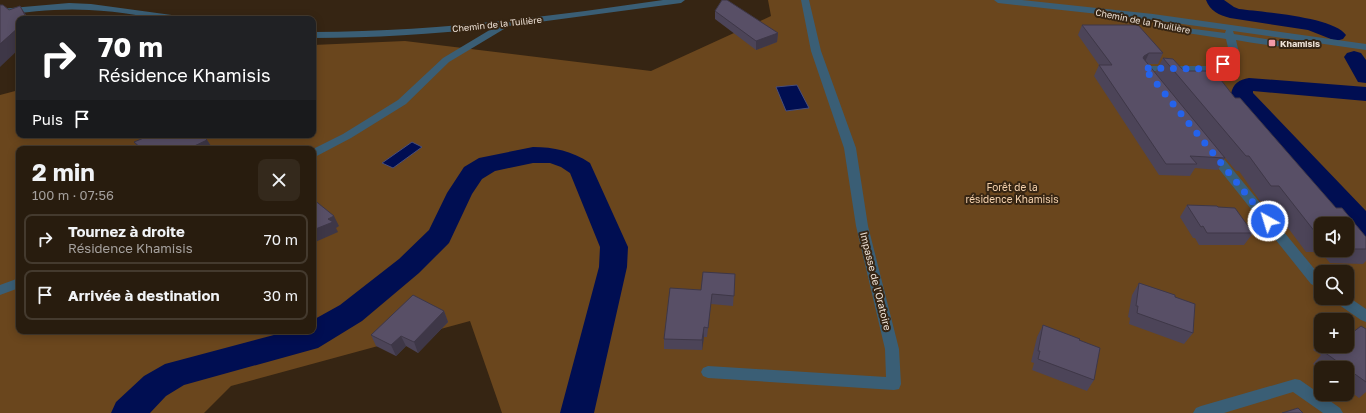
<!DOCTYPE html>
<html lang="fr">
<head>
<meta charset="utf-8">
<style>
  body { margin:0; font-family:"Golos Text",sans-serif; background:#34291c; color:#f1f3f6; height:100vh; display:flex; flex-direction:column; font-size:15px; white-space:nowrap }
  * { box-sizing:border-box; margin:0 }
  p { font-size:13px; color:#a5a19e }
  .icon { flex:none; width:22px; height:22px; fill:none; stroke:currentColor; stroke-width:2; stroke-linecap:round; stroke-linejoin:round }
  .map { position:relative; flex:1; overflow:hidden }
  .details { position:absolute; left:16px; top:146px; width:300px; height:188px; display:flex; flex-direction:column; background:#281c0e; border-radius:8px; box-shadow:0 2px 10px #0003,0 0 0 1px #443a2e }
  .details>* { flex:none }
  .banner { position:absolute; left:16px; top:16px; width:300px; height:122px; border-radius:8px; box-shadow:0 2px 10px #0003,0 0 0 1px #443a2e; background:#202124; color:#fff; overflow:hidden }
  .buttons { position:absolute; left:1314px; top:217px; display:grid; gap:8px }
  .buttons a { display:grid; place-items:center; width:40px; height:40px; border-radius:8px; background:#281c0e; box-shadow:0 2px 10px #0003,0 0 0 1px #443a2e; font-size:20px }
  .pin { position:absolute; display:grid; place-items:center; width:34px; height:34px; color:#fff; margin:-17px; border-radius:8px; box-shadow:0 2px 6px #0006 }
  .me { position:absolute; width:44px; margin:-22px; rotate:321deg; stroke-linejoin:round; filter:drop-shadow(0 0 3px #0008) }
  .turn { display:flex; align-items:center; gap:14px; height:84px; padding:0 16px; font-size:18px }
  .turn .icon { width:52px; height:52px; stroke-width:2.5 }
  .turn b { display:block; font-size:28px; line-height:34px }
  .then { display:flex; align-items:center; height:38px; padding:0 16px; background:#0003; gap:8px; font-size:15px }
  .round { display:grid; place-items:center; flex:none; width:42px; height:42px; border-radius:8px; background:#34291c }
  .head { display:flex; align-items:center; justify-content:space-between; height:68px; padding:0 16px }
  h1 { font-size:24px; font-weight:700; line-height:30px }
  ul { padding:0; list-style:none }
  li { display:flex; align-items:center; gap:12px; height:50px; margin:0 8px 6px; padding:0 8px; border:2px solid #443a2e; border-radius:8px }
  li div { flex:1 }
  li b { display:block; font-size:15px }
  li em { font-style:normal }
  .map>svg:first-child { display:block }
</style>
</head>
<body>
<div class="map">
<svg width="1366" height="413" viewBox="0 0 1366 413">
  <rect width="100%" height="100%" fill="#362513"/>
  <path fill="#6a461d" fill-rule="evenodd" d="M 768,0 L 1366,0 L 1366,413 L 502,413 L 470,321 L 231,386 L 204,413 L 0,413 L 0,95 L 19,90 L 19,135 L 313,135 L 313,45 L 405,41 L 651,71 L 771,16 ZM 19,149 L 313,149 L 313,331 L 19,331 ZM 1321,224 L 1347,224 L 1347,250 L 1321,250 ZM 1321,272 L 1347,272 L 1347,298 L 1321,298 ZM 1321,320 L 1347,320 L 1347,346 L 1321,346 ZM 1321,368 L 1347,368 L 1347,394 L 1321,394 Z"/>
  <path fill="#000e52" stroke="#484e7a" d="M 797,85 L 809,108 L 786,111 L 776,87 Z
    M 412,142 L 422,147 L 393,168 L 382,163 Z"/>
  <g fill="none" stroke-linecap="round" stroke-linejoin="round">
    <path fill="#000e52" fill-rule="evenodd" d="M 1206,0 L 1224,0 L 1234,7 L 1239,9 C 1262,12 1334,17 1346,35 L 1343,39 L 1336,41 L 1308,30 L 1230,18 C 1219,15 1210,11 1206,0 Z
      M 1354,51 L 1361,53 L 1366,60 L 1366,83 L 1358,82 L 1344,57 L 1347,53 Z
      M 1249,78 L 1366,87 L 1366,101 L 1253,91 L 1253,93 L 1366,211 L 1366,238 L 1357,235 L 1234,99 L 1231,94 C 1233,83 1239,80 1249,78 Z
      M 533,147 C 554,147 572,151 590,163 L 628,247 L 627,267 L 594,413 L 560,413 L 599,267 L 600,247 L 570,173 L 561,167 L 550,163 L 533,163 L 495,171 L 482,179 L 472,194 L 449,243 L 419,273 L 362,321 L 318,348 L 184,385 L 166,396 L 150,413 L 111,413 L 116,402 L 144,376 L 165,364 L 289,331 L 313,331 L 313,320 L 340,305 L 399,259 L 429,230 L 447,193 L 464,167 L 479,158 Z"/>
    <path fill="#3a5e75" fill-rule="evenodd" d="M 663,0 L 685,0 L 681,3 L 509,26 L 449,62 L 406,104 L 351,138 L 313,158 L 313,149 L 343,134 L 398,100 L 443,58 L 493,28 C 433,34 373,38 313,38 L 313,32 C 431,32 546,17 663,0 Z
      M 801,0 L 809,0 L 821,51 L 856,148 L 868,226 L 899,349 L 901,384 L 899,389 L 894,390 L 708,378 L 703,376 L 701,372 L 703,368 L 708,366 L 886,377 L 885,349 L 856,226 L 844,148 L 811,51 Z
      M 994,0 L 1022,0 L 1153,14 L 1366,44 L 1366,50 L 1233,31 L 1234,34 L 1279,41 L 1310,42 L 1315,45 C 1307,53 1249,42 1236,40 L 1239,53 L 1226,66 L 1208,72 L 1152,71 L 1154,74 L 1149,77 C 1144,76 1142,72 1139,68 L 1141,66 L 1207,66 L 1220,62 L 1229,52 L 1226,39 L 1174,31 L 1171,30 L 1169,28 L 1171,26 L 1225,33 L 1226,30 L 1153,20 L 998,3 Z
      M 69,3 L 91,4 L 179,16 L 183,19 C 151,19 121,11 89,10 C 59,8 30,12 0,15 L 0,9 Z
      M 1211,147 L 1215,148 L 1321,277 L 1321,289 L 1311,284 L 1207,154 L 1205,151 L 1207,148 Z
      M 19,278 L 19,288 L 0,295 L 0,285 Z
      M 1347,296 L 1366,309 L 1366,322 L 1361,320 L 1335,302 L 1333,298 L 1347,298 Z
      M 1295,379 L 1300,380 L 1340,408 L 1343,413 L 1323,413 L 1293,392 L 1224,413 L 1193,413 L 1196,408 L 1201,406 Z"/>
  </g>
  <path fill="#4c4458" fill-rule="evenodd" d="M 715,11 L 778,33 L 777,42 L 756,50 L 715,19 Z
    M 1082,25 L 1163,53 L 1158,64 L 1148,64 L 1225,158 L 1218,170 L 1195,168 L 1190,176 L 1159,175 L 1094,76 L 1099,65 L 1078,35 Z
    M 1163,58 L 1184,71 L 1235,98 L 1336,208 L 1366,237 L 1366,261 L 1363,264 L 1330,263 L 1321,252 L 1306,252 L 1268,201 L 1260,201 L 1239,171 L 1236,171 L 1155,73 ZM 1321,224 L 1347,224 L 1347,250 L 1321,250 Z
    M 207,140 L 213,149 L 139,149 L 134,142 Z
    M 1187,205 L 1218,207 L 1253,233 L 1244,245 L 1199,245 L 1195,238 L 1193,238 L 1180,217 Z
    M 735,274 L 733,306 L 711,304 L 707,337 L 704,337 L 702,350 L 664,349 L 664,339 L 701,290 Z
    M 1139,283 L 1175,297 L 1193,333 L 1184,344 L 1129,324 L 1130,318 L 1128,317 L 1132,295 Z
    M 444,311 L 448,322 L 418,353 L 406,346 L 396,356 L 376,346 L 371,335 Z
    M 1043,325 L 1079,340 L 1094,380 L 1087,391 L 1032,370 L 1034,363 L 1031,362 L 1037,337 Z
    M 1366,329 L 1366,392 L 1359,398 L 1347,389 L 1347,368 L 1321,368 L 1321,370 L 1313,364 L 1321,355 L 1313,350 L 1321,342 L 1321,346 L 1347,346 L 1352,333 Z"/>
  <path fill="#3e3747" d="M 20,6 L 29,19 L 27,19 Z
    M 19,27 L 19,49 L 0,67 L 0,44 Z
    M 778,33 L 777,42 L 756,50 L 756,41 Z
    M 1149,53 L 1144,64 L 1138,67 L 1144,56 Z
    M 207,140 L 213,149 L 188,149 Z
    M 334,216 L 339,226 L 336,228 L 338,232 L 313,243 L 313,230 L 328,219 Z
    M 444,311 L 448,322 L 418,353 L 414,342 Z
    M 704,327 L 704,337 L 702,350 L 702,340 Z
    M 401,336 L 406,346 L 396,356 L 391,345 Z"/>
  <path fill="#584f66" stroke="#3e3747" d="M 722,0 L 727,0 L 778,33 L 756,41 L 715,11 Z
    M 0,5 L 3,5 L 9,10 L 20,6 L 27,19 L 19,19 L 19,27 L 0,44 Z
    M 1082,25 L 1138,25 L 1163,53 L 1149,53 L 1144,56 L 1143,58 L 1225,158 L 1190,156 L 1197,164 L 1166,164 L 1099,65 L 1112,65 Z
    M 1163,58 L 1173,59 L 1184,71 L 1214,71 L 1235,98 L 1240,98 L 1336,208 L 1342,208 L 1366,237 L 1366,249 L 1347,249 L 1347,224 L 1321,224 L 1321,237 L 1319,237 L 1279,186 L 1271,186 L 1249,156 L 1246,156 Z
    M 151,135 L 202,135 L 207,140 L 188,149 L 142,149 L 134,142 Z
    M 313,199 L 334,216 L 328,219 L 333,222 L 313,230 Z
    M 1187,205 L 1217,206 L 1218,207 L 1235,208 L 1253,233 L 1207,233 L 1203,226 L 1201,227 Z
    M 703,272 L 735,274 L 734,296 L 712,294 L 708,328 L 704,327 L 702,340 L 664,339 L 670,288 L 701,290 Z
    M 1139,283 L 1175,295 L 1175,297 L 1195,304 L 1193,333 L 1137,313 L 1138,306 L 1136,306 Z
    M 413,295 L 444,311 L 414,342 L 401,336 L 391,345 L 371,335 Z
    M 1043,325 L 1080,339 L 1079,340 L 1100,348 L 1094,380 L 1038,359 L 1040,351 L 1038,351 Z
    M 1361,326 L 1366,329 L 1366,382 L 1324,352 L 1333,346 L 1347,346 L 1347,330 L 1352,333 Z
    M 1298,408 L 1303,413 L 1282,413 Z"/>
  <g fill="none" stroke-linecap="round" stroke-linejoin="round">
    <path stroke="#2563eb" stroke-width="7" stroke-dasharray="0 12.6" d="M 1223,64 L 1208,69 L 1144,68 L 1268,221"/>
  </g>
  <rect fill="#f39aa8" stroke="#362513" stroke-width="1.5" x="1268" y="39" width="8" height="8" rx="2"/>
  <g text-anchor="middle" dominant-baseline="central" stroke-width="4" stroke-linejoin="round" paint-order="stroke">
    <g font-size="9" fill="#efe3d8" stroke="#362513">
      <text transform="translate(1143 21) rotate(11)">Chemin de la Thuilière</text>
      <text transform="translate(497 24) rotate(-6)">Chemin de la Tuilière</text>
    </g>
    <g font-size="9" font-weight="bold" fill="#efe3d8" stroke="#362513" text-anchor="start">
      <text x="1280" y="43">Khamisis</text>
    </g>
    <g font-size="10" fill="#f4d1ad" stroke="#362513">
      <text x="1012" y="187">Forêt de la<tspan x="1012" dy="12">résidence Khamisis</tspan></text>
    </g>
    <g font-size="10" fill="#efe3d8" stroke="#362513">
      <text transform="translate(876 281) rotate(76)">Impasse de l'Oratoire</text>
    </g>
  </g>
</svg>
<div class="buttons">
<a><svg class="icon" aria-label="sound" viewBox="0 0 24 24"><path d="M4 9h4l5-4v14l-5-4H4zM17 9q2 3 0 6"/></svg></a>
<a><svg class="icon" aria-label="search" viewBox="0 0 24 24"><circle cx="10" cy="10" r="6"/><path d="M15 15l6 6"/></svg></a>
<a>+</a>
<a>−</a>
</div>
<div class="pin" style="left:1223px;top:64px;background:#d93025"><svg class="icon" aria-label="arrive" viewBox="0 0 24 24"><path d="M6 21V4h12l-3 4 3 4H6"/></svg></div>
<svg class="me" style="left:1268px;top:221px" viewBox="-20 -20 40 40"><circle r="17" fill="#2563eb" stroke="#fff" stroke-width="3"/><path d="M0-11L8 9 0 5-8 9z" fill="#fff"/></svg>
<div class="banner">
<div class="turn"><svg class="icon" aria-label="right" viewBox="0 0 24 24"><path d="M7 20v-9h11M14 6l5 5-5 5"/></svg><div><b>70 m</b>Résidence Khamisis</div></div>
<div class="then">Puis<svg class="icon" aria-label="arrive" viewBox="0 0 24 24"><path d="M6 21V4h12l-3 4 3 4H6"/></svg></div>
</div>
<section class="details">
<div class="head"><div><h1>2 min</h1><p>100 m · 07:56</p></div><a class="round"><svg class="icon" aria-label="close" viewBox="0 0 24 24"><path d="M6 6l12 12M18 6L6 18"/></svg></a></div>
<ul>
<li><svg class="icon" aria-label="right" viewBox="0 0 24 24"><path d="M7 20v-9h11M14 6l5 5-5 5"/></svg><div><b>Tournez à droite</b><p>Résidence Khamisis</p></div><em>70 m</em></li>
<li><svg class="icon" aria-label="arrive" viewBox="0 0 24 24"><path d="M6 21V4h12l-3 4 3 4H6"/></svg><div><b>Arrivée à destination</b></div><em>30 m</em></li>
</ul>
</section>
</div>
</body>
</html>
